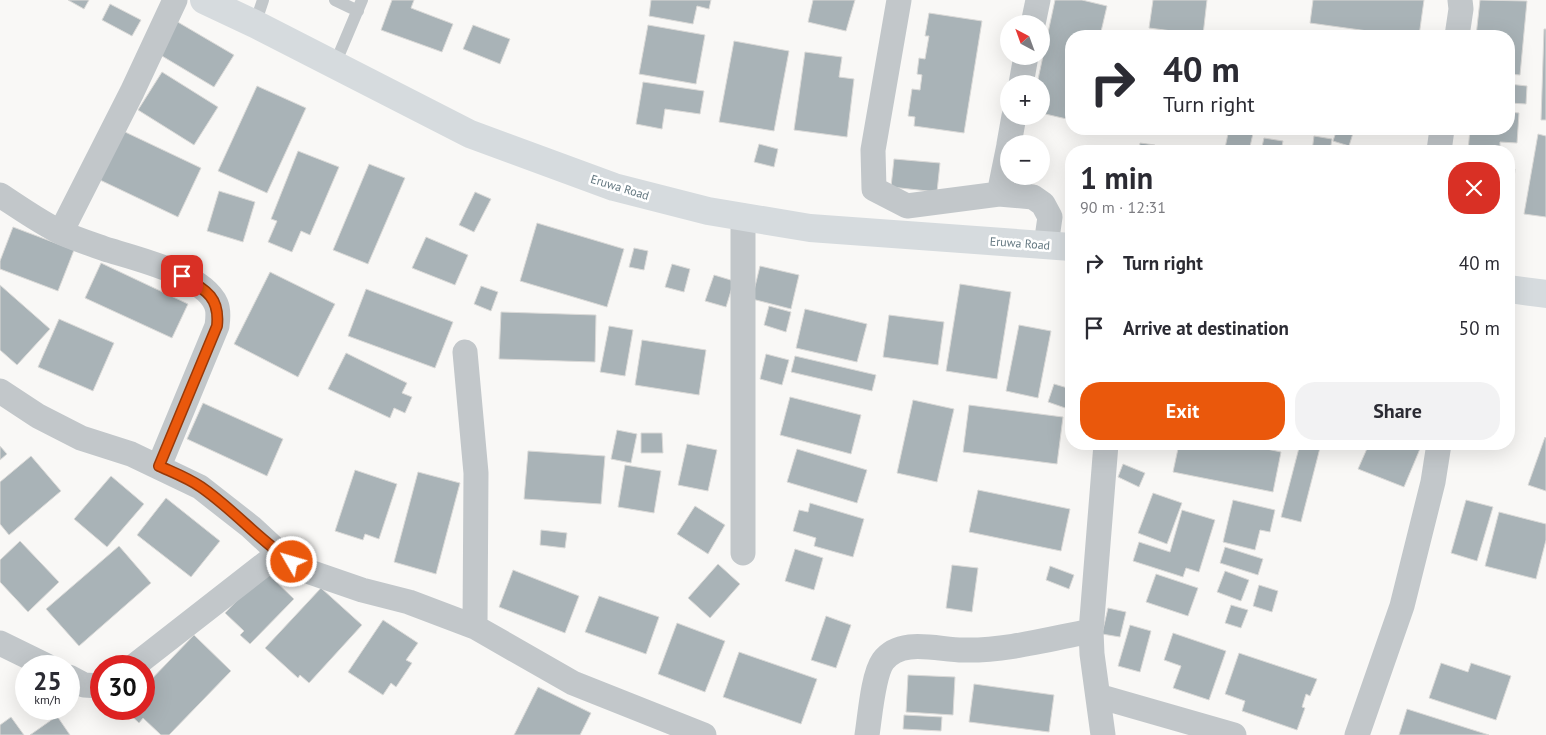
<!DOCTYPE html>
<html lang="en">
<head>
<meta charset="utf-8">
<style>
  body { margin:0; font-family:"PT Sans",sans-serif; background:#f2f2f3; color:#2b2b33; height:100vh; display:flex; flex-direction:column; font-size:19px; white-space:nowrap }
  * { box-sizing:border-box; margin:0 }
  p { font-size:16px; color:#7c7c81 }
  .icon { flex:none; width:28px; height:28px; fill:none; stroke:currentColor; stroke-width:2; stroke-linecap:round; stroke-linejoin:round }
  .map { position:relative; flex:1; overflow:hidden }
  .sheet { position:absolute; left:1065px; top:145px; width:450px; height:305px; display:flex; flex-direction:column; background:#fff; border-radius:20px; box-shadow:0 5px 20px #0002 }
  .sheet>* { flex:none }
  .hud { position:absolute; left:1065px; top:30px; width:450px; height:105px; border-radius:20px; box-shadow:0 5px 20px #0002; background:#fff; color:#2b2b33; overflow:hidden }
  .needle { width:32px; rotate:319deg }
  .tools { position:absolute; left:1000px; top:15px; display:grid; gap:10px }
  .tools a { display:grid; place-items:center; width:50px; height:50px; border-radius:50%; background:#fff; box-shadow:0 5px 20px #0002; font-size:25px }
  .speed { position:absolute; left:15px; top:655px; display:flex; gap:10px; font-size:25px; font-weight:700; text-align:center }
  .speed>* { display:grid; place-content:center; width:65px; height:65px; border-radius:50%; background:#fff; box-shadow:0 5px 20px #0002; line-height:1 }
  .speed small { font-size:12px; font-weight:400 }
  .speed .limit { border:8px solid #d22; background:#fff; color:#111 }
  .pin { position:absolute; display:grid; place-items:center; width:42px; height:42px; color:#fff; margin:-21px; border-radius:10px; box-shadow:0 2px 8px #0006 }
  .me { position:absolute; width:55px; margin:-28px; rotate:308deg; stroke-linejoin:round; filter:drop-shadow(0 0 4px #0008) }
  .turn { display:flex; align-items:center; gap:18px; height:105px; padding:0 15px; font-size:22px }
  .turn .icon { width:65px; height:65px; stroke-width:2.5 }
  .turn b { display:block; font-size:35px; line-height:42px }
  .round { display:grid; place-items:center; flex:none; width:52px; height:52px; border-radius:20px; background:#f2f2f3 }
  .overview { display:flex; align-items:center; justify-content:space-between; height:85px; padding:0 15px }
  h1 { font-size:30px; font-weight:700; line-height:38px }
  .button { display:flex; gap:10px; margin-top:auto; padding:10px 15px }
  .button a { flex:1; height:58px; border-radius:20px; background:#ea580c; color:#fff; font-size:20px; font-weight:700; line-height:58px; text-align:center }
  .button a+a { background:#f2f2f3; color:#2b2b33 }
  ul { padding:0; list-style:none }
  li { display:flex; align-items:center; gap:15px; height:65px; padding:0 15px }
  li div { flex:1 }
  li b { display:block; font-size:19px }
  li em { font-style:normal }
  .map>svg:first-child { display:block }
</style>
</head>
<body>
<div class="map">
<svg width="1546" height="735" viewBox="0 0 1546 735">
  <rect width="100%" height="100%" fill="#f9f8f6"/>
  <path fill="#a9b3b7" stroke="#dbdad8" d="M 68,0 L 89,0 L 84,9 Z
    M 392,0 L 414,0 L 411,8 L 453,24 L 442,52 L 381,30 Z
    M 651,0 L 711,0 L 709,9 L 697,6 L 693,24 L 649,16 Z
    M 813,0 L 855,0 L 846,31 L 808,22 Z
    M 1055,0 L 1082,0 L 1107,6 L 1100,36 L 1071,36 L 1071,120 L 1041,113 L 1041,84 L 1037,84 Z
    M 1153,0 L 1207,0 L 1203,35 L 1149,28 Z
    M 1313,0 L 1424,0 L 1419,36 L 1404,36 L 1310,23 Z
    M 1480,0 L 1527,1 L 1520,75 L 1509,74 L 1509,36 L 1476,36 Z
    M 110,4 L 141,20 L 132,36 L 102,20 Z
    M 929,13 L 982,21 L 964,133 L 914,126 L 915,117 L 908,116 L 912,89 L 920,90 L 922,75 L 917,74 L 919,58 L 925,59 L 929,36 L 925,36 Z
    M 176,21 L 234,55 L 214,87 L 157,53 Z
    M 473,25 L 510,39 L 500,64 L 463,49 Z
    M 648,25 L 705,35 L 696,84 L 639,74 Z
    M 1544,29 L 1546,29 L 1546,120 L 1541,120 Z
    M 734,41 L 789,51 L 774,131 L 719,122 Z
    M 805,52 L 842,57 L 839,77 L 854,79 L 847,137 L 794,130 Z
    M 162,72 L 218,107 L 194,145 L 138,110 Z
    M 643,82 L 704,91 L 700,114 L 665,109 L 662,129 L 636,124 Z
    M 1509,84 L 1527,86 L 1526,104 L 1509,103 Z
    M 257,86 L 306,108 L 267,193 L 218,171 Z
    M 1509,112 L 1519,113 L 1517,143 L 1500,142 L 1500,151 L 1468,151 L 1470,129 L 1509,129 Z
    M 1229,129 L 1254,129 L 1249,151 L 1225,148 Z
    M 1337,129 L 1354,130 L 1349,146 L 1333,141 Z
    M 123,131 L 201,168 L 178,217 L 100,180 Z
    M 1538,134 L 1546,136 L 1546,217 L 1524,214 Z
    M 1314,136 L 1332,139 L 1330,151 L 1312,151 Z
    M 1264,138 L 1283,141 L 1281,151 L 1261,151 Z
    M 1140,143 L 1155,145 L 1154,151 L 1139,151 Z
    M 759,144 L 778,149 L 774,167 L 754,162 Z
    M 298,151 L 339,167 L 310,235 L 301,231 L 292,252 L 268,242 L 277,221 L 271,219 Z
    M 894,159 L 940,163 L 937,192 L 891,187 Z
    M 369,164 L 405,178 L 368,264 L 333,250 Z
    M 1509,168 L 1515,169 L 1512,198 L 1509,198 Z
    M 219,191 L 255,202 L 243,242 L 207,231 Z
    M 475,192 L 491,199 L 474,232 L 459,225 Z
    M 537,223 L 624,249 L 607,307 L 520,281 Z
    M 13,227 L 74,250 L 58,291 L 0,269 L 0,261 Z
    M 426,237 L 468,255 L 455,285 L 412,268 Z
    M 634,248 L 648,251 L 644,270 L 629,267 Z
    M 101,263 L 188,304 L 172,338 L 85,298 Z
    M 672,264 L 690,269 L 684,292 L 665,287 Z
    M 760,266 L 799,275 L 791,309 L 752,299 Z
    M 270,272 L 335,304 L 298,377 L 234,344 Z
    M 714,275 L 734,281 L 726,307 L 705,301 Z
    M 960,284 L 1011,292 L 997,379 L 946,371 Z
    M 0,285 L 50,329 L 17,365 L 0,350 Z
    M 481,286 L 498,292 L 491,311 L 474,304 Z
    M 366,289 L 453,322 L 435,368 L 348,336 Z
    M 769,306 L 791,312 L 786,332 L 764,325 Z
    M 805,309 L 867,324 L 857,362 L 796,348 Z
    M 501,312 L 596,315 L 595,362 L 499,359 Z
    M 889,315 L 944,322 L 938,365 L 883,357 Z
    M 59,319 L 114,343 L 93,391 L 38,367 Z
    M 1019,325 L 1051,331 L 1038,398 L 1006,391 Z
    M 609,326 L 633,330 L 625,376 L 600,372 Z
    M 642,340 L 706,350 L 699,395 L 635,385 Z
    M 346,353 L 407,383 L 402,393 L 412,397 L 405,413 L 394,408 L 390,418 L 328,389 Z
    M 766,354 L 789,360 L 782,385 L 760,379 Z
    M 795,356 L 876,375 L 872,391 L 791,372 Z
    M 1054,384 L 1071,389 L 1071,410 L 1048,402 Z
    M 790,397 L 861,415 L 851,454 L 780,435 Z
    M 913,400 L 954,409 L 937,482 L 897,473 Z
    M 203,403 L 283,439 L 267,476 L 187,439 Z
    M 969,405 L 1063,417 L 1057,464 L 963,452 Z
    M 617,430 L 637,434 L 631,463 L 611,459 Z
    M 641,433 L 662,433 L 663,453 L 641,453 Z
    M 1545,437 L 1546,438 L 1546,491 L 1528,485 Z
    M 687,444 L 717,450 L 708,491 L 678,485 Z
    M 1179,444 L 1243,444 L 1281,452 L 1273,492 L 1173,472 Z
    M 1300,444 L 1321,444 L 1301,522 L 1281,517 Z
    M 1369,444 L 1422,444 L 1404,487 L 1358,469 Z
    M 0,446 L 7,454 L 0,460 Z
    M 797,449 L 867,470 L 857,503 L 787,482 Z
    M 528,451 L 605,456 L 601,504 L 524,499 Z
    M 31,456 L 61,491 L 9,535 L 0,524 L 0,482 Z
    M 1123,464 L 1145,473 L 1139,487 L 1118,477 Z
    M 625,465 L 661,471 L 654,513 L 618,507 Z
    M 355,470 L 397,484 L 379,539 L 365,534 L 363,540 L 335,531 Z
    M 418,472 L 460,483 L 436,574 L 394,562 Z
    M 111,476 L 144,504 L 107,547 L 74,519 Z
    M 978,490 L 1070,509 L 1061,551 L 969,532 Z
    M 1153,493 L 1182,503 L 1167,544 L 1138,533 Z
    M 166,498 L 220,541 L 191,577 L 137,535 Z
    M 1233,500 L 1275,510 L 1270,532 L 1260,530 L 1255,550 L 1223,542 Z
    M 1466,500 L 1493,507 L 1477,561 L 1451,553 Z
    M 810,503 L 864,519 L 853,557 L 814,546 L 816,538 L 793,531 L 799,510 L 808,512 Z
    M 695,506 L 725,525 L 708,554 L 677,534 Z
    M 1182,510 L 1215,520 L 1199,572 L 1186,568 L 1183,577 L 1133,561 L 1139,542 L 1170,552 Z
    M 1499,512 L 1546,524 L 1546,540 L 1536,579 L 1485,566 Z
    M 541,530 L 567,533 L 565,548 L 540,545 Z
    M 20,541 L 59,582 L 28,612 L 0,582 L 0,560 Z
    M 119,546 L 151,583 L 79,646 L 46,609 Z
    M 1225,547 L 1263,559 L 1258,575 L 1220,563 Z
    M 795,549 L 823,558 L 814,590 L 785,581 Z
    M 718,564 L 740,584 L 710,618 L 688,598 Z
    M 952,565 L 978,568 L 972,612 L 946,608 Z
    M 1050,566 L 1074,575 L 1069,589 L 1046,580 Z
    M 513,570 L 579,596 L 565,633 L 499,607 Z
    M 265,571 L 294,599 L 250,644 L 240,635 L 244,631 L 225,613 Z
    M 1225,571 L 1249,580 L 1241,601 L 1217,592 Z
    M 1156,574 L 1198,588 L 1188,616 L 1146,602 Z
    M 1259,585 L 1278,591 L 1272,612 L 1253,606 Z
    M 321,588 L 362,625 L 309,683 L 300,675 L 298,678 L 265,648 Z
    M 599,596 L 659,617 L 646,654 L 585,632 Z
    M 1231,605 L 1248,610 L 1241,628 L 1225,623 Z
    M 1108,608 L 1126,612 L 1120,637 L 1102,634 Z
    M 826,616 L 851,625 L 836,668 L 811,660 Z
    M 383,620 L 418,643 L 406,660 L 412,663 L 396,687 L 391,683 L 383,695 L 348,672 Z
    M 677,623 L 725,641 L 705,692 L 658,674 Z
    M 1130,625 L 1151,631 L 1140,672 L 1118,666 Z
    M 1173,633 L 1226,651 L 1209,700 L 1173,688 L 1181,666 L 1164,660 Z
    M 194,635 L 231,671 L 169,735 L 161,735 L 143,718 L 139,723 L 124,709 L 144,709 L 144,687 Z
    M 739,652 L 817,679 L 801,724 L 723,697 Z
    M 1239,653 L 1317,679 L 1310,696 L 1306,694 L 1302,707 L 1305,708 L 1297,730 L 1242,711 L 1245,701 L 1225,694 Z
    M 1441,663 L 1468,672 L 1471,663 L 1511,676 L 1496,720 L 1429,698 Z
    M 908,675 L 955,677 L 953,715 L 906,712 Z
    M 974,684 L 1054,695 L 1049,732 L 969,722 Z
    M 538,687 L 591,713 L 580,735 L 514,735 Z
    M 1407,709 L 1489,735 L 1399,735 Z
    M 904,715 L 942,717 L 941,731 L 903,729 Z
    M 57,716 L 70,735 L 30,735 Z
    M 11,717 L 24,735 L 0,735 L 0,725 Z"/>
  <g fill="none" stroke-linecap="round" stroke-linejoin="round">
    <path stroke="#c2c7ca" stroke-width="12" d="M 335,0 L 358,11
      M 255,24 L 263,0
      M 335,64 L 362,0"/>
    <path stroke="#c2c7ca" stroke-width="25" d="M 899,0 L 873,150 L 874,189 L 907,206 L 999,194 L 1033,197 L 1043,204 L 1050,217 L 1046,245
      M 1033,24 L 1038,0
      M 1457,36 L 1461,9 L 1460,0
      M 1021,84 L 1026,56
      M 1009,144 L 1014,116
      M 1439,151 L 1442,129
      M 999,194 L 1009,145
      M 0,195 C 20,208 41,223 62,233 C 76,239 91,244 105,249 C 134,258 203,274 216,304 C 219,311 218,319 217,326 L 159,466
      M 743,216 L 743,553
      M 61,232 L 132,92 L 175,0
      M 465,352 L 476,473 L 475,627
      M 0,391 L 38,416 L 81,438 L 131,454 L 200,487 L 251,527 L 279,553 L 304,570 L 362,590 L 409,602 L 475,627 L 573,683 L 704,735
      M 0,643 L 47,666
      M 134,666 L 279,553
      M 69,677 L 84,685 L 101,686
      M 1098,696 L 1234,735
      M 867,735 C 870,716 873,675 883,661 C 901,637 938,650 963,650 C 1006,651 1049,639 1091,631
      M 1103,735 L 1092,654 L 1091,631 L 1106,444
      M 1357,735 L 1402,606 L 1433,482 L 1439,444"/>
    <path stroke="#d6dbde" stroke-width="28" d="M 204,0 L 255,24 L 470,134 L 614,187 L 708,211 L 810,228 L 1071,247
      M 1509,289 L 1546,294"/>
  </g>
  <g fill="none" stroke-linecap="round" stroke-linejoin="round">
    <defs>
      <path id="route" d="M 182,276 C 206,290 220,297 217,326 L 159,466 C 172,472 188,478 201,487 C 233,509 259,540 292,562"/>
    </defs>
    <use href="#route" stroke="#983908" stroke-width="12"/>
    <use href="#route" stroke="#ea580c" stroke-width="9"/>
  </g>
  <g text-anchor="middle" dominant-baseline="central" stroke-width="5" stroke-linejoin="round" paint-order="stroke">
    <g font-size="12" fill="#647881" stroke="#fff">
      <text transform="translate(620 187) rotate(17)">Eruwa Road</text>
      <text transform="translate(1020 243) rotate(4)">Eruwa Road</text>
    </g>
  </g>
</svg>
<div class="tools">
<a><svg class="needle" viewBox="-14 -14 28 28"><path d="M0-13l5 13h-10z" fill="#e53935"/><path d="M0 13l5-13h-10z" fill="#7c7c81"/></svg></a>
<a>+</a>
<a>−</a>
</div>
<div class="speed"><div>25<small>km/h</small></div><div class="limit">30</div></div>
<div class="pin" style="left:182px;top:276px;background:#d93025"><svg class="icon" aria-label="arrive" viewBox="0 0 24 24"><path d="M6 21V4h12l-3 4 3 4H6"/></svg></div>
<svg class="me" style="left:292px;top:562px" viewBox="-20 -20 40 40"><circle r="17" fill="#ea580c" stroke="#fff" stroke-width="3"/><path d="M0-11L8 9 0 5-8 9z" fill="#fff"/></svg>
<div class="hud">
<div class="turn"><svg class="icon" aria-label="right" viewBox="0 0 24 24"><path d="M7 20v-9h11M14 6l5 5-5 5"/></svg><div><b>40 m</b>Turn right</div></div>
</div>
<section class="sheet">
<div class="overview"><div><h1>1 min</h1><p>90 m · 12:31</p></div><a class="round" style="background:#d93025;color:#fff"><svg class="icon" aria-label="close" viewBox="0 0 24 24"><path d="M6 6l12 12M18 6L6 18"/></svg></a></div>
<ul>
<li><svg class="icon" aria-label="right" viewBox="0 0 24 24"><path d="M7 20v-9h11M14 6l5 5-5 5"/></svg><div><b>Turn right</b></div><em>40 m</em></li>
<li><svg class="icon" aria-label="arrive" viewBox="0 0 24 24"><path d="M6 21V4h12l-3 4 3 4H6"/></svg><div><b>Arrive at destination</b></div><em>50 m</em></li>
</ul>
<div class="button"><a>Exit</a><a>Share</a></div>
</section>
</div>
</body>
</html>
